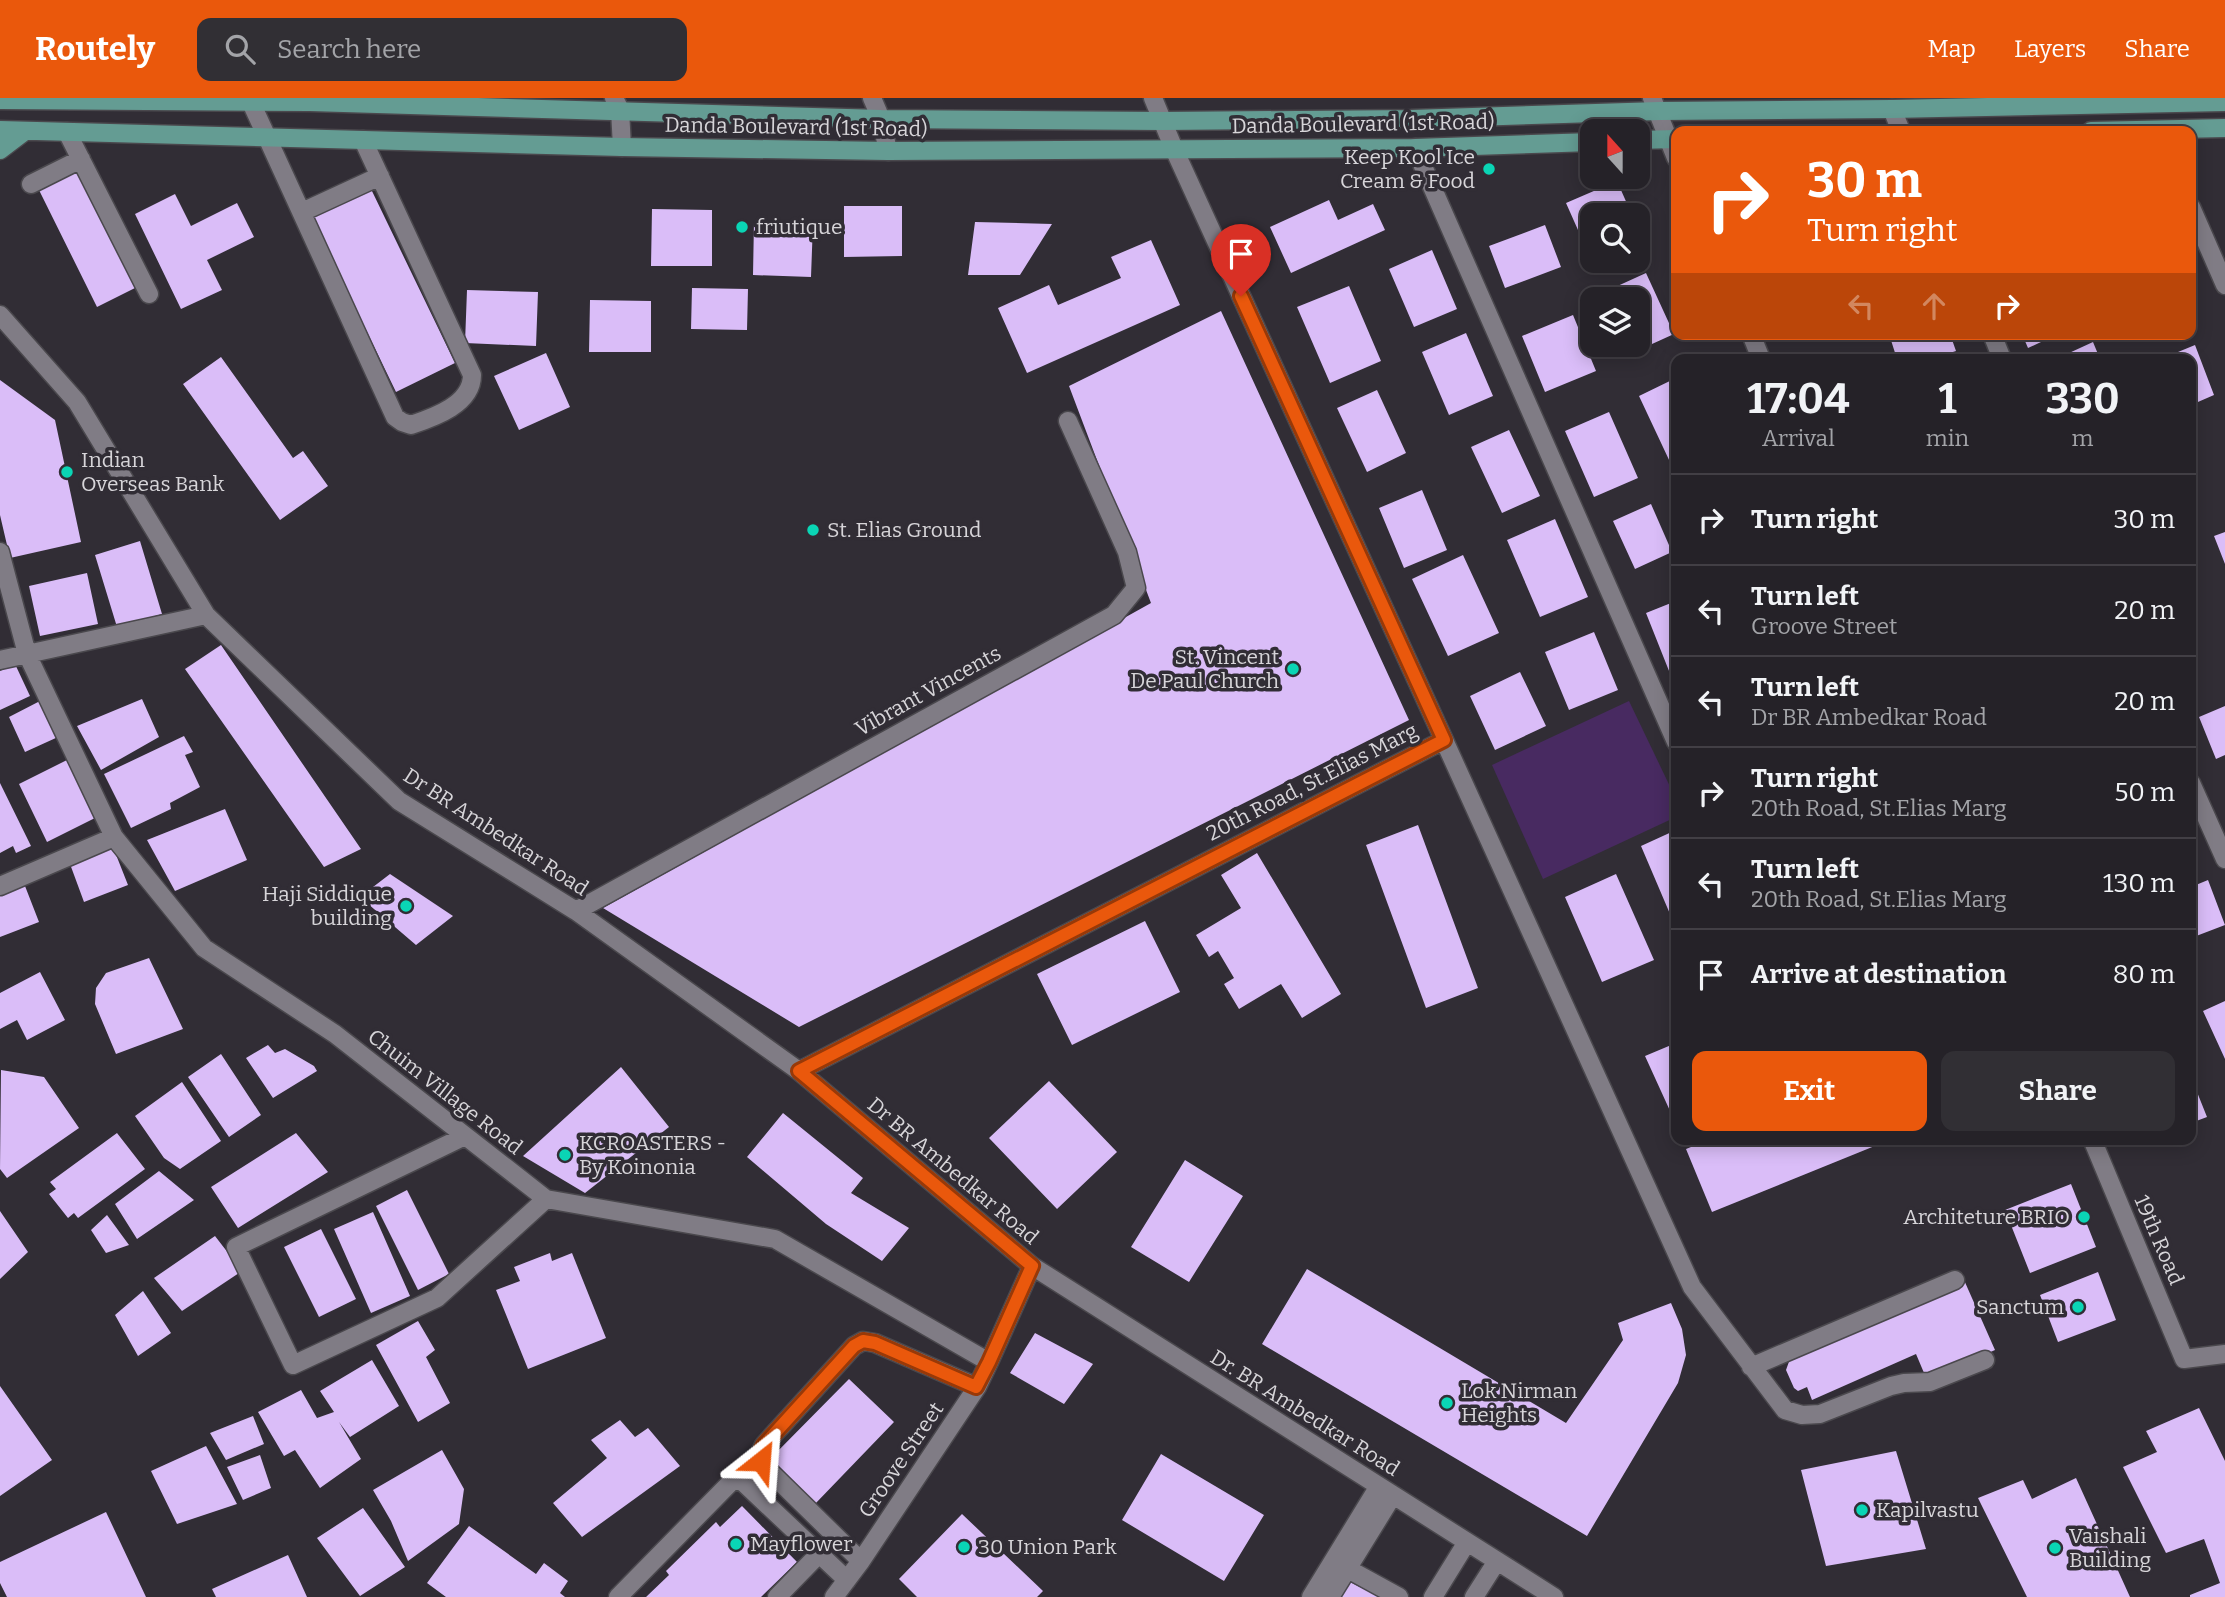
<!DOCTYPE html>
<html lang="en">
<head>
<meta charset="utf-8">
<style>
  body { margin:0; font-family:Bitter,serif; background:#312f34; color:#f1f3f6; height:100vh; display:flex; flex-direction:column; font-size:26px; white-space:nowrap }
  * { box-sizing:border-box; margin:0 }
  p { font-size:23px; color:#a3a4a8 }
  .icon { flex:none; width:38px; height:38px; fill:none; stroke:currentColor; stroke-width:2; stroke-linecap:round; stroke-linejoin:round }
  .map { position:relative; flex:1; overflow:hidden }
  .drawer { position:absolute; left:1671px; top:256px; width:525px; height:791px; display:flex; flex-direction:column; background:#252228; border-radius:14px; box-shadow:0 4px 18px #0003,0 0 0 2px #423f45 }
  .drawer>* { flex:none }
  .banner { position:absolute; left:1671px; top:28px; width:525px; height:214px; border-radius:14px; box-shadow:0 4px 18px #0003,0 0 0 2px #423f45; background:#ea580c; color:#fff; overflow:hidden }
  .needle { width:46px; rotate:339deg }
  .fabs { position:absolute; left:1580px; top:21px; display:grid; gap:14px }
  .fabs a { display:grid; place-items:center; width:70px; height:70px; border-radius:14px; background:#252228; box-shadow:0 4px 18px #0003,0 0 0 2px #423f45; font-size:35px }
  .pin { position:absolute; display:grid; place-items:center; width:60px; height:60px; color:#fff; margin:-72px -30px; border-radius:50% 50% 50% 0; rotate:-45deg; box-shadow:0 0 7px #0007 }
  .pin .icon { rotate:45deg }
  .me { position:absolute; width:77px; margin:-38px; rotate:28deg; stroke-linejoin:round; filter:drop-shadow(0 0 5px #0008) }
  .turn { display:flex; align-items:center; gap:24px; height:147px; padding:0 21px; font-size:32px }
  .turn .icon { width:91px; height:91px; stroke-width:2.5 }
  .turn b { display:block; font-size:49px; line-height:60px }
  .lanes { display:flex; align-items:center; height:66px; padding:0 21px; background:#0003; justify-content:center; gap:35px; direction:ltr }
  .lanes .off { opacity:.35 }
  .eta { display:flex; justify-content:space-evenly; align-items:center; height:119px; text-align:center }
  .eta b { font-size:42px; font-weight:700; line-height:49px }
  .action { display:flex; gap:14px; margin-top:auto; padding:14px 21px }
  .action a { flex:1; height:80px; border-radius:14px; background:#ea580c; color:#fff; font-size:28px; font-weight:700; line-height:80px; text-align:center }
  .action a+a { background:#312f34; color:#f1f3f6 }
  ul { padding:0; list-style:none }
  li { display:flex; align-items:center; gap:21px; height:91px; padding:0 21px; border-top:2px solid #423f45 }
  li div { flex:1 }
  li b { display:block; font-size:26px }
  li em { font-style:normal }
  header { display:flex; align-items:center; gap:42px; box-sizing:border-box; height:98px; padding:0 35px; background:#ea580c; color:#fff }
  header strong { font-size:33px }
  nav { display:flex; gap:38px; margin-inline-start:auto; font-size:24px }
  .search { width:490px; height:63px; background:#312f34; display:flex; align-items:center; gap:18px; box-sizing:border-box; padding:0 24px; border-radius:14px; color:#a3a4a8; font-size:26px }
  .map>svg:first-child { display:block }
</style>
</head>
<body>
<header>
<strong>Routely</strong>
<div class="search"><svg class="icon" aria-label="search" viewBox="0 0 24 24"><circle cx="10" cy="10" r="6"/><path d="M15 15l6 6"/></svg>Search here</div>
<nav><a>Map</a><a>Layers</a><a>Share</a></nav>
</header>
<div class="map">
<svg width="2225" height="1499" viewBox="0 0 2225 1499">
  <rect width="100%" height="100%" fill="#312d35"/>
  <path fill="#482a61" d="M 1629,603 L 1676,701 L 1676,719 L 1543,781 L 1492,667 Z"/>
  <path fill="#dabdf8" d="M 79,68 L 139,188 L 97,209 L 37,88 Z
    M 1617,83 L 1632,117 L 1592,117 L 1592,163 L 1607,163 L 1594,168 L 1566,105 Z
    M 371,91 L 455,265 L 396,294 L 312,120 Z
    M 175,96 L 191,128 L 237,105 L 254,139 L 207,162 L 222,192 L 181,211 L 135,116 Z
    M 1329,102 L 1338,122 L 1373,106 L 1385,132 L 1291,175 L 1270,129 Z
    M 844,108 L 902,108 L 902,158 L 844,159 Z
    M 652,111 L 712,112 L 712,168 L 651,168 Z
    M 754,124 L 813,125 L 811,179 L 753,177 Z
    M 975,124 L 1052,126 L 1020,177 L 968,177 Z
    M 1545,127 L 1561,169 L 1505,190 L 1489,148 Z
    M 1638,132 L 1645,147 L 1638,150 Z
    M 1151,142 L 1180,207 L 1027,275 L 998,210 L 1049,187 L 1058,207 L 1121,180 L 1111,159 Z
    M 1432,152 L 1457,211 L 1414,229 L 1389,171 Z
    M 1646,175 L 1674,236 L 1619,261 L 1612,247 L 1638,247 L 1638,201 L 1589,201 Z
    M 1349,188 L 1381,263 L 1330,285 L 1297,209 Z
    M 692,190 L 748,191 L 747,232 L 691,231 Z
    M 467,192 L 538,194 L 536,248 L 465,245 Z
    M 590,202 L 651,203 L 651,254 L 589,254 Z
    M 1221,213 L 1409,622 L 799,929 L 603,810 L 1151,505 L 1069,288 Z
    M 1573,217 L 1596,273 L 1545,294 L 1522,238 Z
    M 1466,235 L 1493,298 L 1449,317 L 1422,254 Z
    M 1889,236 L 1950,236 L 1956,253 L 1931,261 L 1897,261 Z
    M 2022,236 L 2058,236 L 2028,250 Z
    M 2093,244 L 2100,261 L 2056,261 Z
    M 2195,247 L 2214,297 L 2191,307 L 2191,261 L 2161,261 Z
    M 546,255 L 570,309 L 519,332 L 494,278 Z
    M 221,259 L 293,360 L 303,353 L 328,388 L 280,422 L 183,286 Z
    M 1676,280 L 1676,361 L 1670,364 L 1639,298 Z
    M 0,282 L 55,322 L 81,444 L 10,460 L 0,417 Z
    M 1377,292 L 1406,355 L 1367,374 L 1337,310 Z
    M 1609,314 L 1638,380 L 1594,399 L 1565,333 Z
    M 1509,332 L 1540,398 L 1502,415 L 1471,349 Z
    M 1422,392 L 1447,452 L 1404,470 L 1379,410 Z
    M 1651,406 L 1672,454 L 1635,471 L 1613,423 Z
    M 1555,421 L 1588,499 L 1540,519 L 1507,442 Z
    M 2225,434 L 2225,466 L 2214,438 Z
    M 140,443 L 162,516 L 117,529 L 95,457 Z
    M 1463,457 L 1499,535 L 1448,558 L 1412,481 Z
    M 87,475 L 98,526 L 40,538 L 29,488 Z
    M 1676,503 L 1676,582 L 1673,583 L 1646,515 Z
    M 1594,534 L 1618,592 L 1569,612 L 1545,554 Z
    M 221,547 L 361,751 L 324,769 L 185,571 Z
    M 15,566 L 30,598 L 0,612 L 0,573 Z
    M 1520,574 L 1546,628 L 1495,652 L 1470,598 Z
    M 142,601 L 159,639 L 101,672 L 77,628 Z
    M 40,603 L 58,639 L 25,654 L 9,619 Z
    M 2225,608 L 2225,657 L 2216,661 L 2199,619 Z
    M 184,638 L 193,654 L 185,657 L 200,689 L 170,705 L 171,711 L 131,730 L 104,676 Z
    M 67,662 L 95,720 L 47,744 L 19,686 Z
    M 0,685 L 31,748 L 16,755 L 13,748 L 0,755 Z
    M 225,711 L 247,762 L 175,793 L 147,742 Z
    M 1418,727 L 1478,890 L 1426,910 L 1366,747 Z
    M 1676,732 L 1676,830 L 1641,748 Z
    M 113,749 L 128,787 L 84,804 L 70,766 Z
    M 1257,755 L 1341,896 L 1302,920 L 1281,886 L 1239,911 L 1224,886 L 1234,880 L 1218,853 L 1209,859 L 1196,837 L 1241,810 L 1221,777 Z
    M 390,776 L 453,818 L 416,847 L 360,799 Z
    M 1616,776 L 1654,862 L 1602,884 L 1565,799 Z
    M 2208,782 L 2225,827 L 2191,840 L 2191,789 Z
    M 25,788 L 39,824 L 0,839 L 0,798 Z
    M 1145,823 L 1180,894 L 1072,947 L 1037,876 Z
    M 149,860 L 183,931 L 116,956 L 95,906 L 96,890 L 106,875 Z
    M 40,874 L 65,922 L 27,942 L 17,922 L 0,931 L 0,895 Z
    M 2225,903 L 2225,961 L 2203,913 Z
    M 1676,945 L 1676,1026 L 1645,958 Z
    M 268,947 L 275,955 L 285,951 L 314,968 L 317,973 L 273,1000 L 246,960 Z
    M 221,956 L 261,1017 L 229,1039 L 188,979 Z
    M 621,969 L 669,1029 L 585,1095 L 523,1058 Z
    M 1,972 L 44,979 L 79,1030 L 7,1080 L 0,1071 Z
    M 2191,979 L 2207,1019 L 2191,1025 Z
    M 1049,983 L 1117,1054 L 1057,1111 L 989,1040 Z
    M 182,984 L 221,1043 L 180,1071 L 164,1060 L 135,1018 Z
    M 783,1015 L 863,1080 L 851,1095 L 909,1130 L 882,1163 L 826,1126 L 747,1059 Z
    M 117,1035 L 145,1071 L 78,1120 L 74,1115 L 68,1120 L 49,1096 L 56,1091 L 50,1084 Z
    M 296,1035 L 328,1074 L 238,1130 L 211,1089 Z
    M 1711,1041 L 1892,1041 L 1712,1114 L 1686,1051 Z
    M 1185,1062 L 1243,1098 L 1189,1184 L 1131,1149 Z
    M 159,1073 L 194,1102 L 137,1141 L 115,1106 Z
    M 2071,1086 L 2096,1149 L 2030,1175 L 2005,1112 Z
    M 407,1092 L 449,1176 L 418,1192 L 376,1108 Z
    M 0,1113 L 28,1154 L 0,1181 Z
    M 373,1114 L 410,1198 L 371,1215 L 334,1131 Z
    M 107,1117 L 129,1147 L 106,1155 L 91,1132 Z
    M 321,1131 L 356,1201 L 319,1219 L 284,1149 Z
    M 215,1138 L 242,1173 L 182,1213 L 154,1180 Z
    M 550,1155 L 552,1163 L 572,1155 L 606,1240 L 528,1271 L 496,1192 L 520,1183 L 514,1169 Z
    M 1307,1171 L 1566,1325 L 1623,1242 L 1618,1225 L 1671,1205 L 1682,1231 L 1686,1257 L 1678,1285 L 1587,1438 L 1262,1246 Z
    M 2098,1174 L 2116,1222 L 2058,1244 L 2040,1197 Z
    M 1964,1182 L 1995,1252 L 1927,1282 L 1916,1256 L 1812,1302 L 1807,1289 L 1798,1293 L 1794,1290 L 1786,1272 L 1791,1258 Z
    M 143,1193 L 171,1235 L 138,1258 L 115,1217 Z
    M 418,1223 L 435,1252 L 426,1259 L 450,1305 L 418,1324 L 376,1247 Z
    M 1035,1235 L 1093,1266 L 1064,1306 L 1010,1275 Z
    M 372,1262 L 399,1308 L 350,1339 L 339,1324 L 361,1361 L 320,1390 L 295,1352 L 284,1358 L 258,1314 L 301,1292 L 317,1320 L 334,1314 L 320,1293 Z
    M 849,1281 L 894,1324 L 815,1406 L 769,1362 Z
    M 0,1288 L 52,1362 L 0,1398 Z
    M 2199,1310 L 2225,1363 L 2225,1499 L 2190,1499 L 2190,1497 L 2220,1485 L 2204,1441 L 2166,1455 L 2123,1369 L 2157,1354 L 2146,1333 Z
    M 253,1318 L 264,1346 L 226,1362 L 210,1335 Z
    M 620,1322 L 635,1339 L 648,1330 L 680,1368 L 582,1439 L 553,1405 L 607,1360 L 591,1342 Z
    M 206,1348 L 237,1406 L 177,1426 L 151,1373 Z
    M 442,1352 L 464,1391 L 459,1426 L 408,1463 L 391,1423 L 373,1392 Z
    M 1896,1353 L 1926,1451 L 1826,1468 L 1801,1372 Z
    M 1161,1356 L 1264,1417 L 1224,1483 L 1122,1422 Z
    M 260,1357 L 271,1390 L 243,1402 L 227,1369 Z
    M 2076,1380 L 2130,1499 L 2027,1499 L 1978,1400 L 2023,1382 L 2032,1401 Z
    M 742,1408 L 797,1464 L 761,1499 L 646,1499 L 669,1477 L 666,1473 L 716,1424 L 720,1429 Z
    M 363,1410 L 405,1469 L 360,1498 L 317,1440 Z
    M 106,1414 L 146,1499 L 7,1499 L 0,1485 L 0,1464 Z
    M 962,1416 L 1043,1493 L 1037,1499 L 917,1499 L 899,1481 Z
    M 469,1428 L 536,1476 L 544,1465 L 568,1483 L 560,1495 L 565,1499 L 446,1499 L 427,1485 Z
    M 288,1457 L 307,1499 L 216,1499 L 212,1491 Z
    M 1348,1483 L 1380,1499 L 1339,1499 Z"/>
  <g fill="none" stroke-linecap="round" stroke-linejoin="round">
    <defs>
      <path id="minor" d="M 249,0 L 395,319 L 402,324 L 411,327 C 435,319 472,306 472,277 L 363,42
        M 614,0 L 620,12 L 622,49
        M 872,0 L 881,21 L 888,53
        M 1652,0 L 1676,60
        M 1892,11 L 1901,33
        M 67,34 L 149,196
        M 1415,50 L 1676,644
        M 31,86 L 81,61
        M 2191,109 L 2225,187
        M 302,114 L 380,78
        M 0,217 L 77,304 L 206,517 L 399,703 L 576,813 L 799,973 L 1032,1168 L 1554,1499
        M 1751,236 L 1761,261
        M 1992,236 L 2002,261
        M 0,454 L 27,556 L 114,739 L 204,850 L 335,936 L 546,1101 L 775,1141 L 989,1264
        M 0,562 L 206,517
        M 1444,642 L 1692,1189 L 1785,1312 L 1802,1317 L 1820,1316 L 1891,1288 L 1904,1285 L 1930,1284 L 1985,1262
        M 2191,685 L 2225,761
        M 0,788 L 114,739
        M 576,813 L 1114,517 L 1136,490 L 1127,454 L 1068,323
        M 799,973 L 1444,642 L 1174,51 L 1153,0
        M 465,1038 L 236,1149 L 293,1267 L 437,1200 L 546,1101
        M 2092,1041 L 2184,1261 L 2225,1256
        M 1751,1269 L 1955,1182
        M 861,1463 L 764,1368 L 760,1355 L 764,1347 L 854,1248 L 863,1243 L 875,1245 L 977,1289
        M 1348,1471 L 1399,1499
        M 618,1499 L 733,1382 L 743,1384 L 847,1482
        M 777,1499 L 819,1456
        M 834,1499 L 861,1463 L 977,1289 L 989,1264 L 1032,1168
        M 1311,1499 L 1379,1388
        M 1330,1499 L 1393,1397
        M 1433,1499 L 1467,1444
        M 1474,1499 L 1497,1463"/>
      <path id="major" d="M 0,2 L 310,4 L 881,21 L 1163,23 L 1411,21 L 1659,13 L 1892,11 L 2225,4
        M 0,32 L 622,49 L 888,53 L 1415,50 L 1592,44
        M 2091,33 L 2225,30
        M 1638,42 L 1676,41
        M 0,52 L 25,33"/>
    </defs>
    <use href="#minor" stroke="#4a484d" stroke-width="21"/>
    <use href="#major" stroke="#4a484d" stroke-width="21"/>
    <use href="#minor" stroke="#807c85" stroke-width="18"/>
    <use href="#major" stroke="#649c93" stroke-width="18"/>
  </g>
  <g fill="none" stroke-linecap="round" stroke-linejoin="round">
    <defs>
      <path id="route" d="M 761,1363 L 760,1355 L 764,1347 L 854,1248 L 863,1243 L 875,1245 L 976,1289 L 989,1264 L 1032,1168 L 799,973 L 1444,642 L 1241,198"/>
    </defs>
    <use href="#route" stroke="#983908" stroke-width="18"/>
    <use href="#route" stroke="#ea580c" stroke-width="12"/>
  </g>
  <g fill="#0ad5b5" stroke="#312d35" stroke-width="2.5">
    <circle cx="1489" cy="71" r="7"/>
    <circle cx="742" cy="129" r="7"/>
    <circle cx="67" cy="374" r="7"/>
    <circle cx="813" cy="432" r="7"/>
    <circle cx="1293" cy="571" r="7"/>
    <circle cx="406" cy="808" r="7"/>
    <circle cx="565" cy="1057" r="7"/>
    <circle cx="2084" cy="1119" r="7"/>
    <circle cx="2078" cy="1209" r="7"/>
    <circle cx="1447" cy="1305" r="7"/>
    <circle cx="1862" cy="1412" r="7"/>
    <circle cx="736" cy="1446" r="7"/>
    <circle cx="964" cy="1449" r="7"/>
    <circle cx="2055" cy="1450" r="7"/>
  </g>
  <g text-anchor="middle" dominant-baseline="central" stroke-width="7" stroke-linejoin="round" paint-order="stroke">
    <g font-size="21" fill="#d7d5d9" stroke="#312d35">
      <text transform="translate(1363 26) rotate(-1)">Danda Boulevard (1st Road)</text>
      <text transform="translate(796 29) rotate(1)">Danda Boulevard (1st Road)</text>
      <text transform="translate(928 593) rotate(-29)">Vibrant Vincents</text>
      <text transform="translate(1312 684) rotate(-27)">20th Road, St.Elias Marg</text>
      <text transform="translate(496 734) rotate(33)">Dr BR Ambedkar Road</text>
      <text transform="translate(445 994) rotate(38)">Chuim Village Road</text>
      <text transform="translate(953 1073) rotate(40)">Dr BR Ambedkar Road</text>
      <text transform="translate(2159 1142) rotate(67)">19th Road</text>
      <text transform="translate(1305 1315) rotate(32)">Dr. BR Ambedkar Road</text>
      <text transform="translate(901 1362) rotate(-56)">Groove Street</text>
    </g>
    <g font-size="21" fill="#d7d5d9" stroke="#312d35" text-anchor="start">
      <text x="1475" y="59" text-anchor="end">Keep Kool Ice<tspan x="1475" dy="24">Cream &amp; Food</tspan></text>
      <text x="756" y="129">friutique</text>
      <text x="81" y="362">Indian<tspan x="81" dy="24">Overseas Bank</tspan></text>
      <text x="827" y="432">St. Elias Ground</text>
      <text x="1279" y="559" text-anchor="end">St. Vincent<tspan x="1279" dy="24">De Paul Church</tspan></text>
      <text x="392" y="796" text-anchor="end">Haji Siddique<tspan x="392" dy="24">building</tspan></text>
      <text x="579" y="1045">KCROASTERS -<tspan x="579" dy="24">By Koinonia</tspan></text>
      <text x="2070" y="1119" text-anchor="end">Architeture BRIO</text>
      <text x="2064" y="1209" text-anchor="end">Sanctum</text>
      <text x="1461" y="1293">Lok Nirman<tspan x="1461" dy="24">Heights</tspan></text>
      <text x="1876" y="1412">Kapilvastu</text>
      <text x="2069" y="1438">Vaishali<tspan x="2069" dy="24">Building</tspan></text>
      <text x="750" y="1446">Mayflower</text>
      <text x="978" y="1449">30 Union Park</text>
    </g>
  </g>
</svg>
<div class="fabs">
<a><svg class="needle" viewBox="-14 -14 28 28"><path d="M0-13l5 13h-10z" fill="#e53935"/><path d="M0 13l5-13h-10z" fill="#a3a4a8"/></svg></a>
<a><svg class="icon" aria-label="search" viewBox="0 0 24 24"><circle cx="10" cy="10" r="6"/><path d="M15 15l6 6"/></svg></a>
<a><svg class="icon" aria-label="layers" viewBox="0 0 24 24"><path d="M12 4l9 5-9 5-9-5zM3 14l9 5 9-5"/></svg></a>
</div>
<div class="pin" style="left:1241px;top:198px;background:#d93025"><svg class="icon" aria-label="arrive" viewBox="0 0 24 24"><path d="M6 21V4h12l-3 4 3 4H6"/></svg></div>
<svg class="me" style="left:761px;top:1363px" viewBox="-20 -20 40 40"><path d="M0-17L14 15 0 8-14 15z" fill="#ea580c" stroke="#fff" stroke-width="4"/></svg>
<div class="banner">
<div class="turn"><svg class="icon" aria-label="right" viewBox="0 0 24 24"><path d="M7 20v-9h11M14 6l5 5-5 5"/></svg><div><b>30 m</b>Turn right</div></div>
<div class="lanes"><svg class="icon off" aria-label="left" viewBox="0 0 24 24"><path d="M17 20v-9H6M10 6l-5 5 5 5"/></svg><svg class="icon off" aria-label="ahead" viewBox="0 0 24 24"><path d="M12 20V5M6 11l6-6 6 6"/></svg><svg class="icon" aria-label="right" viewBox="0 0 24 24"><path d="M7 20v-9h11M14 6l5 5-5 5"/></svg></div>
</div>
<section class="drawer">
<div class="eta">
<div><b>17:04</b><p>Arrival</p></div>
<div><b>1</b><p>min</p></div>
<div><b>330</b><p>m</p></div>
</div>
<ul>
<li><svg class="icon" aria-label="right" viewBox="0 0 24 24"><path d="M7 20v-9h11M14 6l5 5-5 5"/></svg><div><b>Turn right</b></div><em>30 m</em></li>
<li><svg class="icon" aria-label="left" viewBox="0 0 24 24"><path d="M17 20v-9H6M10 6l-5 5 5 5"/></svg><div><b>Turn left</b><p>Groove Street</p></div><em>20 m</em></li>
<li><svg class="icon" aria-label="left" viewBox="0 0 24 24"><path d="M17 20v-9H6M10 6l-5 5 5 5"/></svg><div><b>Turn left</b><p>Dr BR Ambedkar Road</p></div><em>20 m</em></li>
<li><svg class="icon" aria-label="right" viewBox="0 0 24 24"><path d="M7 20v-9h11M14 6l5 5-5 5"/></svg><div><b>Turn right</b><p>20th Road, St.Elias Marg</p></div><em>50 m</em></li>
<li><svg class="icon" aria-label="left" viewBox="0 0 24 24"><path d="M17 20v-9H6M10 6l-5 5 5 5"/></svg><div><b>Turn left</b><p>20th Road, St.Elias Marg</p></div><em>130 m</em></li>
<li><svg class="icon" aria-label="arrive" viewBox="0 0 24 24"><path d="M6 21V4h12l-3 4 3 4H6"/></svg><div><b>Arrive at destination</b></div><em>80 m</em></li>
</ul>
<div class="action"><a>Exit</a><a>Share</a></div>
</section>
</div>
</body>
</html>
